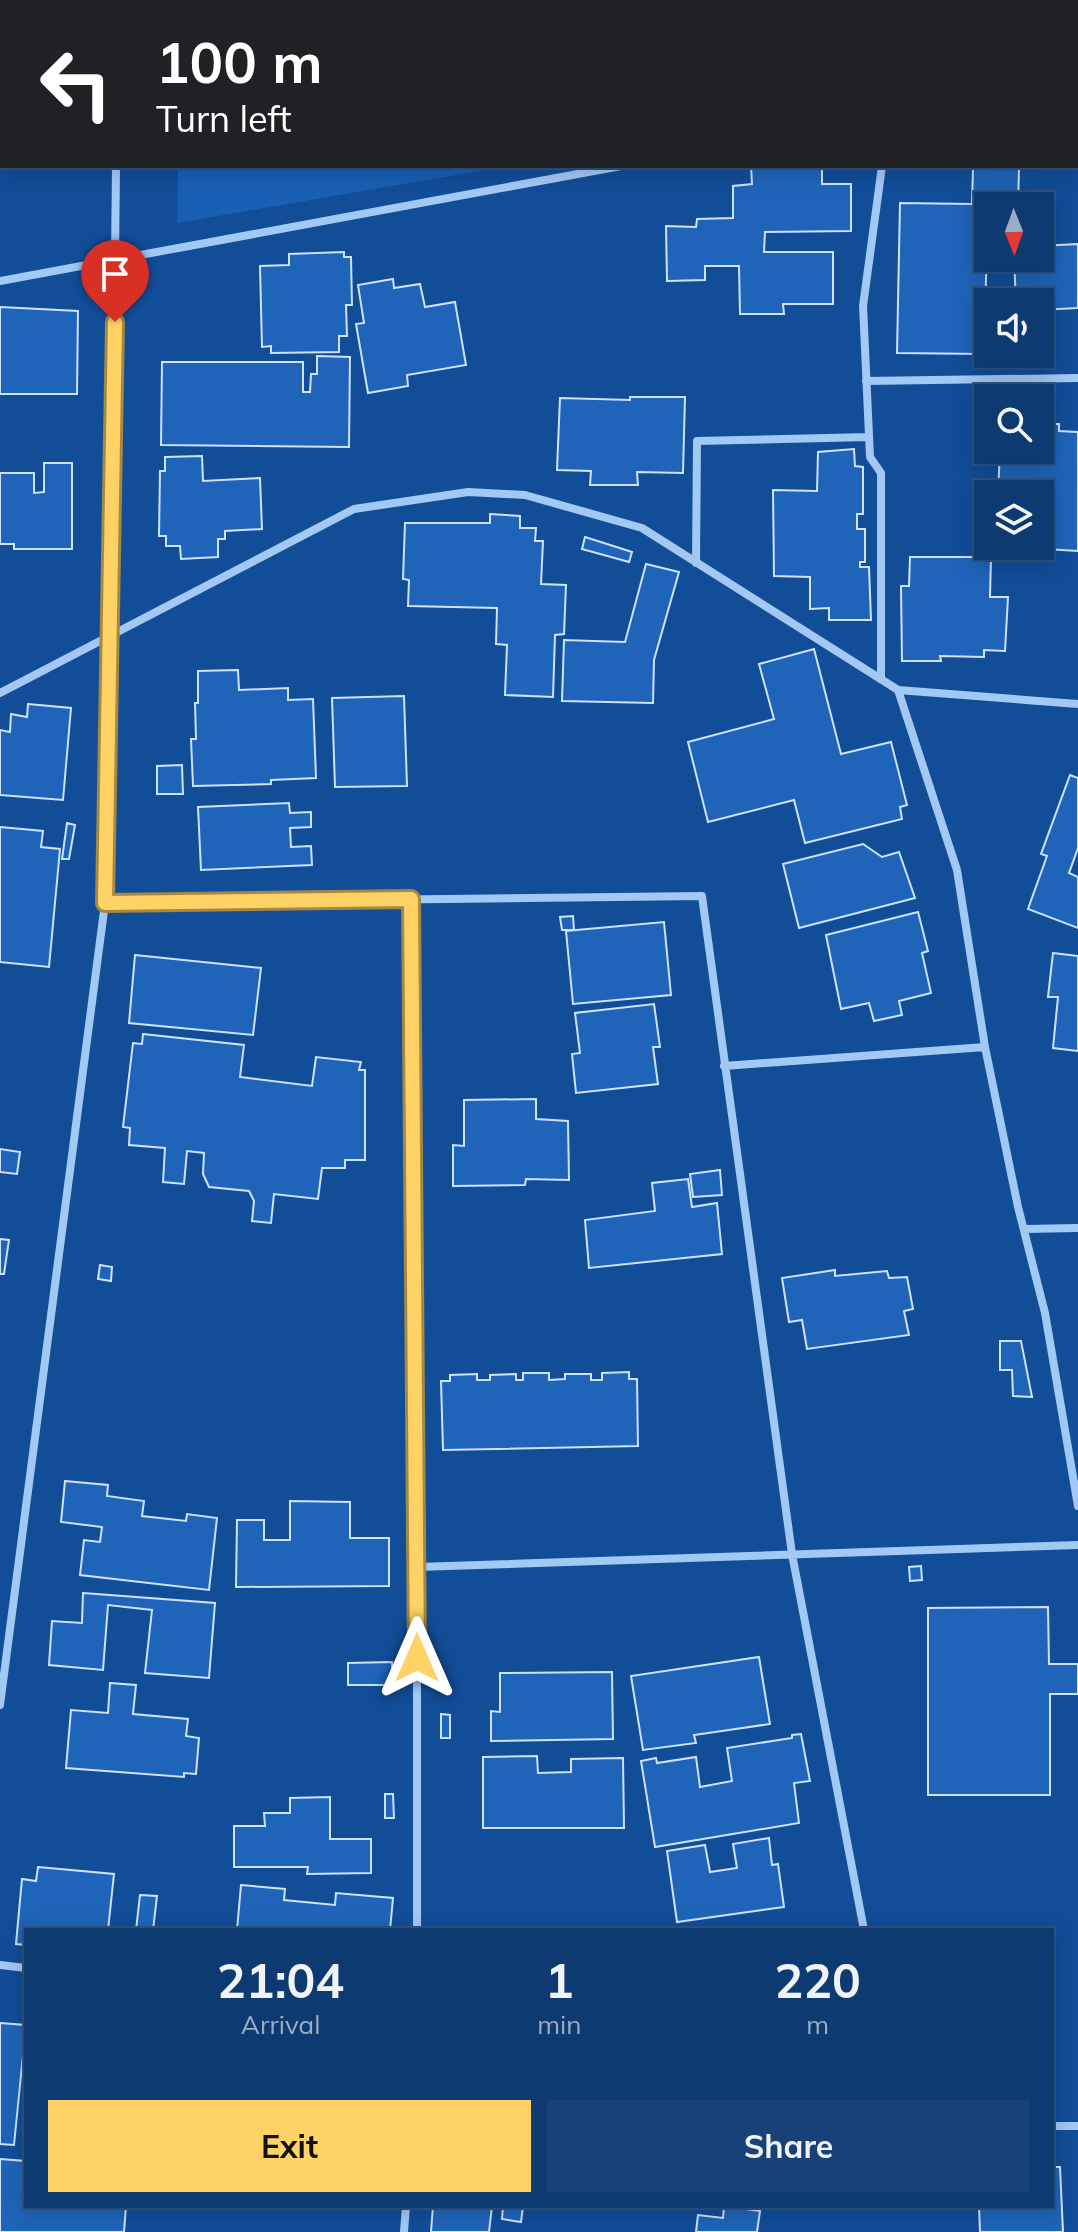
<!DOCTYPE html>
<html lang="en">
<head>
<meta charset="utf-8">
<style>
  body { margin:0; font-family:Mulish,sans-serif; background:#174177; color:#f1f3f6; height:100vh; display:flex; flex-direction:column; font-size:30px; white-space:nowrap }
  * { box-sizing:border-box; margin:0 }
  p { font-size:26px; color:#9badc4 }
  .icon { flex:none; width:44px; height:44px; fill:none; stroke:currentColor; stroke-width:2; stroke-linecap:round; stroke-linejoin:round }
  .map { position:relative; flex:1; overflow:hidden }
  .sheet { position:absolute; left:24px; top:1928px; width:1030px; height:280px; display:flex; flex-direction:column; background:#0e3a72; border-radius:0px; box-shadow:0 4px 20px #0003,0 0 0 2px #2e5484 }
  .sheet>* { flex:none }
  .banner { position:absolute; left:0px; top:0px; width:1078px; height:168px; box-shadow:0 4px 20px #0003,0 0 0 2px #2e5484; background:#202124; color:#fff; overflow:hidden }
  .needle { width:52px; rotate:179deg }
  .fabs { position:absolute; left:974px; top:192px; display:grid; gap:16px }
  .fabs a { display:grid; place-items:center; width:80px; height:80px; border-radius:0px; background:#0e3a72; box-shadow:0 4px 20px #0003,0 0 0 2px #2e5484; font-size:40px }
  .pin { position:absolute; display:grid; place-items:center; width:68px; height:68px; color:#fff; margin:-82px -34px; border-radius:50% 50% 50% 0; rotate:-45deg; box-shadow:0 0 8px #0007 }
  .pin .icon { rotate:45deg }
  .me { position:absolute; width:88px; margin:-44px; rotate:0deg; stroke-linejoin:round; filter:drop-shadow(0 0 6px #0008) }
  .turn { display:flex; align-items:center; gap:28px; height:168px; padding:0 24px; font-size:36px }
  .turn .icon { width:104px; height:104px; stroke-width:2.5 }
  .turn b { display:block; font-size:56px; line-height:68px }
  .eta { display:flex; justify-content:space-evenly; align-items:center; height:136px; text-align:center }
  .eta b { font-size:48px; font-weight:700; line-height:56px }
  .button { display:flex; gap:16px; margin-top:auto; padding:16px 24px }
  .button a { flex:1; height:92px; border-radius:0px; background:#ffd266; color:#111; font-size:32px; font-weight:700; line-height:92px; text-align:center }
  .button a+a { background:#174177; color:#f1f3f6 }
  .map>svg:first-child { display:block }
</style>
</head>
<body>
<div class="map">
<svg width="1078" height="2232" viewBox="0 0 1078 2232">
  <rect width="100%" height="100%" fill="#124d98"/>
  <path fill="#195fb3" d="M 179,0 L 656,0 L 656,2 L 179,2 Z
    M 178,166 L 508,166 L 177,223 Z"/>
  <path fill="#1f64b8" stroke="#cce2fd" stroke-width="2" d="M 721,0 L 846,0 L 846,2 L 721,2 Z
    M 880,0 L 1010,0 L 1010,2 L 880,2 Z
    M 751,166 L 822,168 L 822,184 L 851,184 L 851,231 L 765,232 L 764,252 L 833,252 L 833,304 L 783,304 L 784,314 L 740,314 L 739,266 L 705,266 L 705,280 L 667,281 L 666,226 L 696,227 L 697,219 L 733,218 L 733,186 L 752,184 Z
    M 973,168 L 1019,169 L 1018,206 L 988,206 L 984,354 L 897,353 L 900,203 L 972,204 Z
    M 1078,244 L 1078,308 L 1040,310 L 1040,302 L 1016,302 L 1014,258 L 1040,258 L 1040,246 Z
    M 344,252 L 344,257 L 351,257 L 352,305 L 346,305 L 347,336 L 339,336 L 339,352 L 271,353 L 271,346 L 262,347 L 260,266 L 289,265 L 289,254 Z
    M 393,279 L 394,288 L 420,284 L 425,307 L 455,302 L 466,365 L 407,375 L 408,386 L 368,393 L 356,324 L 364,323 L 358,285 Z
    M 0,307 L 78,311 L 77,394 L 0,394 Z
    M 317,356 L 350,357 L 349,447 L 161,445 L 162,362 L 303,362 L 303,392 L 310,392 L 311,374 L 317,374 Z
    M 630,397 L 685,397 L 683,473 L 637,472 L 638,485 L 590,485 L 591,471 L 557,470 L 560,398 L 630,400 Z
    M 1040,424 L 1059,424 L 1059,431 L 1078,432 L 1078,551 L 995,546 L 1040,546 L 1040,494 L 998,494 L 1000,450 L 1040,450 Z
    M 854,449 L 855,466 L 863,467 L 863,514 L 857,514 L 857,529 L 865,529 L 865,562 L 860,562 L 860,567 L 869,567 L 871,620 L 829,620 L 829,608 L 810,609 L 810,577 L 774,576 L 773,490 L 817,491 L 818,452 Z
    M 854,449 L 855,466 L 863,467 L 863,514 L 857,514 L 857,529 L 865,529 L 865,562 L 860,562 L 860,567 L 869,567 L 871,620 L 829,620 L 829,608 L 810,609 L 810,577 L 774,576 L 773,490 L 817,491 L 818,452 Z
    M 202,456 L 203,481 L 260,478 L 262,529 L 225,531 L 225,539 L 218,539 L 218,557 L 181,559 L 180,546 L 166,546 L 166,536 L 159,536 L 160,471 L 165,471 L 165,457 Z
    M 44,463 L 72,463 L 72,549 L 14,549 L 14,544 L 0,544 L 0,473 L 34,473 L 34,493 L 44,492 Z
    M 490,514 L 520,516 L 520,528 L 536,528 L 535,541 L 543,541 L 541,584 L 566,585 L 564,634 L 555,635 L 553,697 L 505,695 L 507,645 L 496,644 L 497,608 L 408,606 L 409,580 L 403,579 L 405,523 L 490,523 Z
    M 585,537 L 632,552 L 629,562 L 582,549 Z
    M 910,557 L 991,557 L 990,597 L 1008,597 L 1005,651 L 984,650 L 984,657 L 940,656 L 941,661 L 902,661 L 901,586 L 909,586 Z
    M 646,564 L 679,572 L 654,660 L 653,703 L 562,701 L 564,640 L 625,642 Z
    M 814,649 L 841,754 L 891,742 L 907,805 L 900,807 L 902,819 L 805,843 L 794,800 L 708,822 L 688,742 L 774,719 L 759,664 Z
    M 238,670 L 239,690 L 288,688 L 288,700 L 313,699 L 316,778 L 271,780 L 271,784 L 193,786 L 191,739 L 196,739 L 195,703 L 198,703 L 198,671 Z
    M 238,670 L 239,690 L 288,688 L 288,700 L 313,699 L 316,778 L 271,780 L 271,784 L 193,786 L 191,739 L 196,739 L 195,703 L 198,703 L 198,671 Z
    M 404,696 L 407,786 L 335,787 L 332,698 Z
    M 28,704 L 71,708 L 63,800 L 0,795 L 0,730 L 10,732 L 11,714 L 27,717 Z
    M 182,765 L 183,794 L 157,794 L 157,766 Z
    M 1070,775 L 1078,778 L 1078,848 L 1069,873 L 1078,877 L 1078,928 L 1028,909 L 1047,856 L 1041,854 Z
    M 289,803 L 290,813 L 311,812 L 311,827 L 290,828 L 291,847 L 311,846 L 312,865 L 201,870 L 198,807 Z
    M 67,823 L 75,825 L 69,859 L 62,859 Z
    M 0,827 L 43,831 L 41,847 L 60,849 L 49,967 L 0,962 Z
    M 863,844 L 882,857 L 899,852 L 915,898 L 799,928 L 783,864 Z
    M 918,912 L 928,951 L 922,953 L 931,993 L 899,1001 L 902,1015 L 874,1021 L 869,1003 L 841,1009 L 826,935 Z
    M 573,916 L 574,930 L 562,930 L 560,917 Z
    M 664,922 L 671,995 L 573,1004 L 566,931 Z
    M 1053,953 L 1078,956 L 1078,1051 L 1053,1048 L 1058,997 L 1048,997 Z
    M 135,955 L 261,968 L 253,1035 L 129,1023 Z
    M 654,1004 L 660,1047 L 653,1047 L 658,1084 L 576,1093 L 572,1054 L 580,1053 L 575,1013 Z
    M 143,1034 L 244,1045 L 240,1077 L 312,1086 L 316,1057 L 361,1062 L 359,1070 L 365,1070 L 365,1160 L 345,1160 L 345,1168 L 322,1168 L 318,1199 L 274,1194 L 271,1223 L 252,1221 L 254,1201 L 249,1191 L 209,1187 L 203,1174 L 204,1153 L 187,1151 L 184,1184 L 163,1182 L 165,1148 L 129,1145 L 130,1128 L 123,1127 L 133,1043 L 142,1044 Z
    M 536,1099 L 536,1119 L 568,1121 L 569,1180 L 526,1179 L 525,1185 L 453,1186 L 453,1145 L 464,1146 L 464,1100 Z
    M 0,1149 L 20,1152 L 17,1174 L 0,1172 Z
    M 720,1170 L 722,1195 L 693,1197 L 690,1174 Z
    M 688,1179 L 692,1207 L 717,1203 L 722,1254 L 589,1268 L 585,1220 L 655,1211 L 652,1183 Z
    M 0,1239 L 9,1240 L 4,1274 L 0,1274 Z
    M 100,1265 L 112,1267 L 111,1281 L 98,1279 Z
    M 835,1270 L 835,1276 L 887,1271 L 889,1278 L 907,1277 L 913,1309 L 904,1311 L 909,1335 L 807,1349 L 802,1320 L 789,1322 L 782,1278 Z
    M 1000,1341 L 1021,1341 L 1032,1397 L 1013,1396 L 1012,1370 L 1000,1370 Z
    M 629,1372 L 629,1379 L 637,1379 L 638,1446 L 443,1450 L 441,1381 L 450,1381 L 450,1375 L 477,1374 L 477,1380 L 490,1380 L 490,1375 L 516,1374 L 516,1380 L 523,1380 L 523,1373 L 549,1373 L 549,1380 L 565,1379 L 565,1374 L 591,1374 L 591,1380 L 602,1380 L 602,1373 Z
    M 65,1481 L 108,1485 L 107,1496 L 144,1501 L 142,1516 L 186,1521 L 187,1514 L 217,1518 L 209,1590 L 80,1575 L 84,1540 L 100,1542 L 102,1527 L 61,1522 Z
    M 290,1501 L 350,1502 L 350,1538 L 389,1538 L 389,1586 L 236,1587 L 237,1520 L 264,1520 L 264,1540 L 290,1540 Z
    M 921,1566 L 922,1580 L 910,1581 L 909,1567 Z
    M 83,1593 L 215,1603 L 209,1678 L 145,1673 L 152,1610 L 108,1605 L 103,1670 L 49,1665 L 52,1621 L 82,1623 Z
    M 1048,1607 L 1049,1664 L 1078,1664 L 1078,1694 L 1050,1694 L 1050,1795 L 928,1795 L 928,1608 Z
    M 759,1657 L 770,1724 L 694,1735 L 696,1743 L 643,1750 L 631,1676 Z
    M 392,1662 L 392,1685 L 348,1685 L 348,1663 Z
    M 612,1672 L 613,1739 L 491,1741 L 491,1711 L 500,1712 L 500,1673 Z
    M 110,1683 L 136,1685 L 133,1714 L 188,1719 L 186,1736 L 199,1738 L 196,1774 L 184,1773 L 184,1777 L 66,1768 L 71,1710 L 108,1713 Z
    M 441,1714 L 450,1715 L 450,1738 L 441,1738 Z
    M 801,1734 L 810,1781 L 794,1783 L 799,1823 L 655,1847 L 641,1761 L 656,1758 L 657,1763 L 696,1757 L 700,1787 L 732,1781 L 727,1748 L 792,1738 L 792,1735 Z
    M 537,1756 L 538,1773 L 571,1772 L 571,1759 L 623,1758 L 624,1828 L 483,1828 L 483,1757 Z
    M 385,1794 L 393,1794 L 394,1818 L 385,1818 Z
    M 330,1797 L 330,1839 L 371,1839 L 371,1873 L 307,1874 L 308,1867 L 234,1867 L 234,1826 L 265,1826 L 264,1813 L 290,1813 L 290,1798 Z
    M 769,1838 L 772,1865 L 778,1864 L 784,1907 L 677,1922 L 667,1851 L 705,1845 L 710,1872 L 737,1868 L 733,1844 Z
    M 38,1867 L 114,1874 L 108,1930 L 26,1930 L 26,1945 L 16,1944 L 22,1879 L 36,1881 Z
    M 241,1885 L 285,1889 L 284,1900 L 335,1905 L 336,1893 L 393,1898 L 390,1930 L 237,1930 Z
    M 140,1895 L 157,1896 L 153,1930 L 136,1930 Z
    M 0,2023 L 26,2025 L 14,2145 L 0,2144 Z
    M 0,2159 L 26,2161 L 26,2206 L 126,2206 L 124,2232 L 0,2232 Z
    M 1052,2167 L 1060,2167 L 1063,2232 L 980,2232 L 979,2206 L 1052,2206 Z
    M 433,2206 L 492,2206 L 489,2232 L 431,2232 Z
    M 503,2206 L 523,2206 L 521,2222 L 502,2219 Z
    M 724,2206 L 760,2211 L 757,2232 L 696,2232 L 698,2215 L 723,2218 Z"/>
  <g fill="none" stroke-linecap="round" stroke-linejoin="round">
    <path stroke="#a3c8f4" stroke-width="8" d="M 683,0 L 683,2
      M 870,0 L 871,2
      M 118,2 L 118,0
      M 1076,68 L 1078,68
      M 0,281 L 621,166
      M 866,381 L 1078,378
      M 696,563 L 697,441 L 869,437
      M 881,679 L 881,473 L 870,457 L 863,306 L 882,166
      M 898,690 L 957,870 L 985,1047 L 1018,1207 L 1045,1313 L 1078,1506
      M 0,693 L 354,509 L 468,492 L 525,495 L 642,528 L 898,690 L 1078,704
      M 411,899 L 417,1567
      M 105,903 L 702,896 L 792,1554 L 864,1930
      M 724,1066 L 985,1047
      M 1024,1229 L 1078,1228
      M 0,1705 L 105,903 L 111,637 L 116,166
      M 417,1930 L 417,1567 L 1078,1545
      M 0,1965 L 26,1968
      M 1052,2126 L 1078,2126
      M 404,2232 L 406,2206"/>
  </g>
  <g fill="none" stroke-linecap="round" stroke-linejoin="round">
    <defs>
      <path id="route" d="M 115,322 L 105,903 L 411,899 L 417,1658"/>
    </defs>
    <use href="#route" stroke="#a68842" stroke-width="20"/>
    <use href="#route" stroke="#ffd266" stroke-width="14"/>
  </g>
</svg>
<div class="fabs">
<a><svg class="needle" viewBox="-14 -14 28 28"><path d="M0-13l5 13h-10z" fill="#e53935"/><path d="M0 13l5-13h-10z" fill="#9badc4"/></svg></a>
<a><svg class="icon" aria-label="sound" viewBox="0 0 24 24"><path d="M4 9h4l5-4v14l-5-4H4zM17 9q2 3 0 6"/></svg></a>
<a><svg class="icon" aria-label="search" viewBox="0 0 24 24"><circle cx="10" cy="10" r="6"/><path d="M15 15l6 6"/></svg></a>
<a><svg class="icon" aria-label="layers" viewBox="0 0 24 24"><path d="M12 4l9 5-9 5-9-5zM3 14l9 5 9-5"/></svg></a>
</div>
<div class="pin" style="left:115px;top:322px;background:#d93025"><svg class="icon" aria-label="arrive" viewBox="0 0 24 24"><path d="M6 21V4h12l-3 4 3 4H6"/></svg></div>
<svg class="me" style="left:417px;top:1658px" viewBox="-20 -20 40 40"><path d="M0-17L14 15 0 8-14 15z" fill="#ffd266" stroke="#fff" stroke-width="4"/></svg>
<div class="banner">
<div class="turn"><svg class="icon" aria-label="left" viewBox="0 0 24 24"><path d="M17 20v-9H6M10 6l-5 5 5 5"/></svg><div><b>100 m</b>Turn left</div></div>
</div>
<section class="sheet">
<div class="eta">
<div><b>21:04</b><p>Arrival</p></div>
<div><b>1</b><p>min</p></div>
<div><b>220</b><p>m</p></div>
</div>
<div class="button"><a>Exit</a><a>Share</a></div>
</section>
</div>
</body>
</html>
